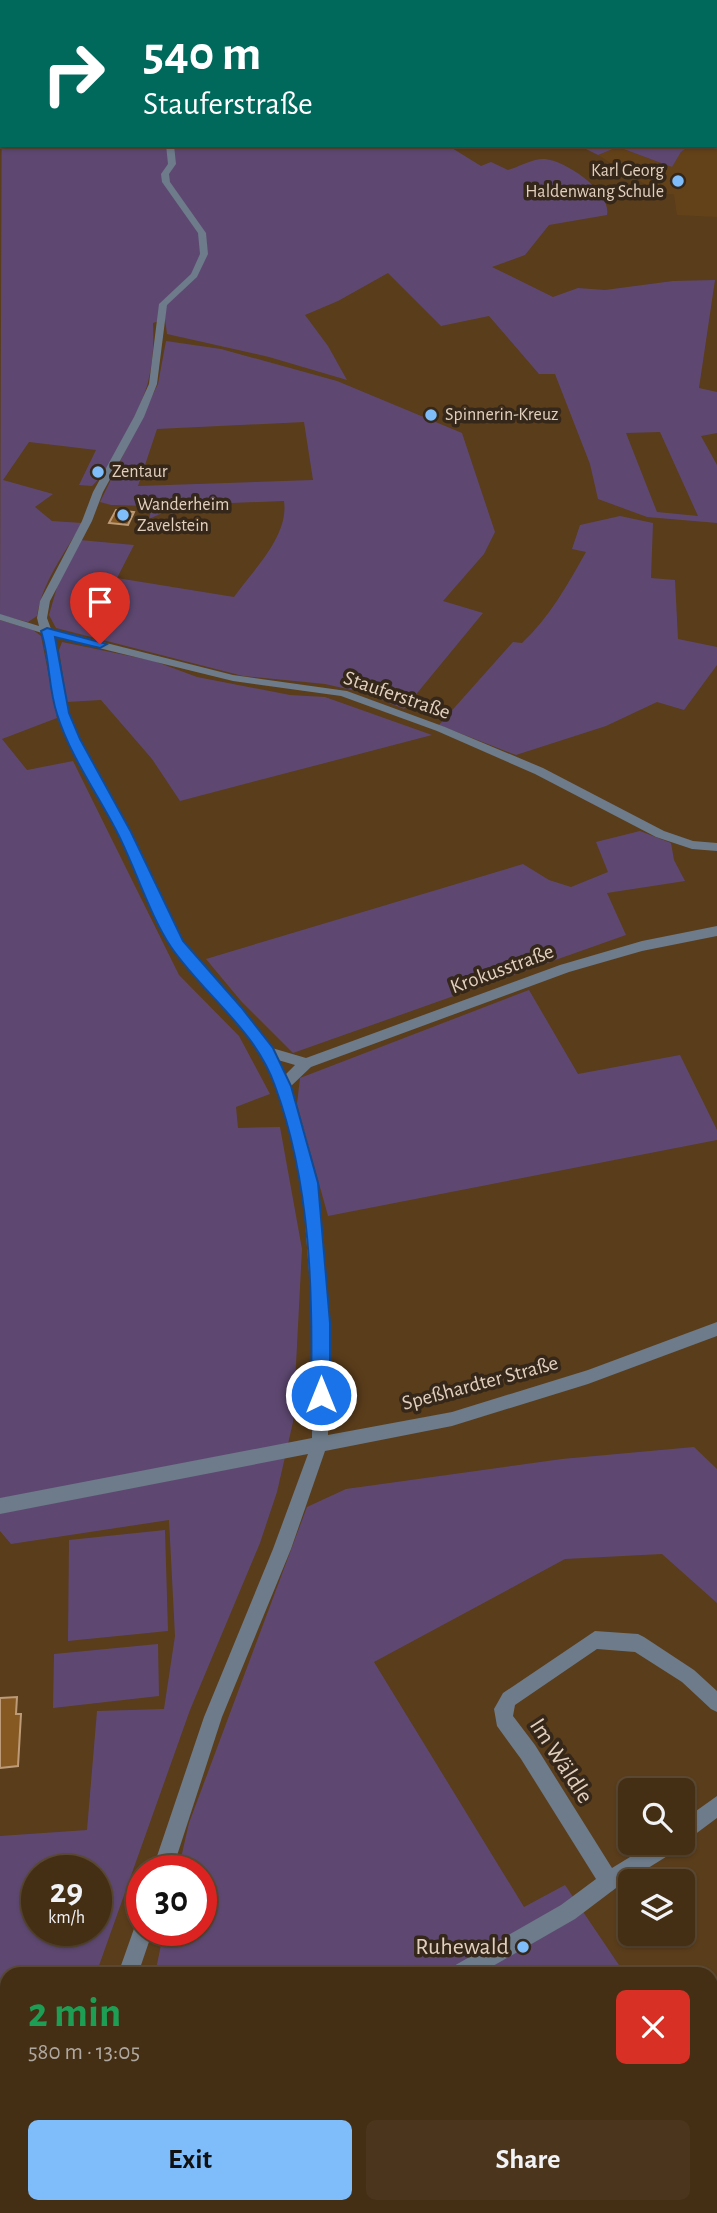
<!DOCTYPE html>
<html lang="en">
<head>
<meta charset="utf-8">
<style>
  body { margin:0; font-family:"Alegreya Sans",sans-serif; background:#4b361d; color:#f1f3f6; height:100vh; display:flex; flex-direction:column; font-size:26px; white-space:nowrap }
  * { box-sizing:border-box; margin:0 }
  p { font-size:23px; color:#afa8a0 }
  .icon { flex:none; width:38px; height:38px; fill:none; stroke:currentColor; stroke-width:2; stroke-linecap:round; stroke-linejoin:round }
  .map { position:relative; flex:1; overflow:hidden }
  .details { position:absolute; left:0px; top:1967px; width:718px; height:247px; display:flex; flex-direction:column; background:#442e14; border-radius:21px 21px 0 0; box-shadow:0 2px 5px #0004,0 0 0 2px #5c4a34 }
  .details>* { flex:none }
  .hud { position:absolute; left:0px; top:0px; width:718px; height:147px; box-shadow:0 2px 5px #0004,0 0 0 2px #5c4a34; background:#00695c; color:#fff; overflow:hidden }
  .buttons { position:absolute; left:618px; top:1778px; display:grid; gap:14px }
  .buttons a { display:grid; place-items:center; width:77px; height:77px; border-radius:10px; background:#442e14; box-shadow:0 2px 5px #0004,0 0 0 2px #5c4a34; font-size:35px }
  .speed { position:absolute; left:21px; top:1855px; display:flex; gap:14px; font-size:35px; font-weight:700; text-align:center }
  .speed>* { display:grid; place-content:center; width:91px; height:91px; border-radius:50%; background:#442e14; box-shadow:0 2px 5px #0004,0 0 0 2px #5c4a34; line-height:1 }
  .speed small { font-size:18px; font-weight:400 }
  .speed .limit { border:10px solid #d22; background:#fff; color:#111 }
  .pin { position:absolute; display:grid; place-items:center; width:60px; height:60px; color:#fff; margin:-72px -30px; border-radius:50% 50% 50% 0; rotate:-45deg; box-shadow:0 0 7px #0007 }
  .pin .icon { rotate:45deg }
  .me { position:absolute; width:77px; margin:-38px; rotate:0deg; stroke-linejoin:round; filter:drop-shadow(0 0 5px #0008) }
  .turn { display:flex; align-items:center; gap:24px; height:147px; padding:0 28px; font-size:32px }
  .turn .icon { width:91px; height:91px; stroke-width:2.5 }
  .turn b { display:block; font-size:49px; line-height:60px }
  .round { display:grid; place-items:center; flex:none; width:74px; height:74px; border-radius:10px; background:#4b361d }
  .head { display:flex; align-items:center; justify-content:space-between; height:119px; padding:0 28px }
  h1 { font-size:42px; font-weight:700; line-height:52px; color:#1e9e55 }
  .action { display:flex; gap:14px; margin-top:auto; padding:14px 28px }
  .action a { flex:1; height:80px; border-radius:10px; background:#7ebdf9; color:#111; font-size:28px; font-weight:700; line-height:80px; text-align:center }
  .action a+a { background:#4b361d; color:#f1f3f6 }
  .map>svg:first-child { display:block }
</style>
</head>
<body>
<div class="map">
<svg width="717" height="2213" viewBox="0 0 717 2213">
  <rect width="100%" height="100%" fill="#5a3d1b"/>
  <path fill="#644219" d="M 717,129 L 717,217 L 677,215 L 674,194 L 661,194 L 598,155 L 617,147 L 672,167 L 681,152 L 691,145 L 716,145 Z"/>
  <path fill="#5e4871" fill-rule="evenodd" d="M 0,0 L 311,0 L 2,2 L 0,4 Z
    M 2,26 L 2,145 L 447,145 L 481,166 L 491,162 L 508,170 C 518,167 534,158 545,159 C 566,161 612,192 607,215 L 549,225 L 525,255 L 492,267 L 553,297 L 578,288 L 605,290 L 673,281 L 715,280 L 699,388 L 717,392 L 717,433 L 701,436 L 717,465 L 717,523 L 647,517 L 598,499 L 590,464 L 555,374 L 539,374 L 489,316 L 441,326 L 388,273 L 338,301 L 305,315 L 328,346 L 347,380 L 269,357 L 167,334 L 165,319 L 153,323 C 154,344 153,362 148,382 C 143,404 109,472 92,486 L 79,485 L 96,450 L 29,442 L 3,480 L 53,494 L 35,507 L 52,521 L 82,523 C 65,553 42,582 37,616 L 28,622 L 0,615 ZM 660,432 L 698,516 L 657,512 L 626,433 Z
    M 578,145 L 691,145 L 681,152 L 672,167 L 618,147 L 598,155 Z
    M 166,341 L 221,349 L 337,381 L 462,433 L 495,532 L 484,554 L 443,601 L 483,613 L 404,709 L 365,693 L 325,684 L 243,676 L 56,628 L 49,615 L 59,580 L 80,540 L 134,545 L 117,578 L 234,597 C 254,569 289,536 284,501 L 180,505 L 149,519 L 152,506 L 111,505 L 100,502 L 158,384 ZM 304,422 L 313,480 L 138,486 L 157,429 Z
    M 620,516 L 653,523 L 651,578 L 675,580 L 678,639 L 717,647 L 717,665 L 684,710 L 657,702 L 606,726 L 516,755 L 439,725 L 513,642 L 522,643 C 549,618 568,584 586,552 L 572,549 L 580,525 Z
    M 0,620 L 33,630 L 41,636 L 57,718 L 2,739 L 27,770 L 73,761 L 179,975 L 239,1036 L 270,1094 L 236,1107 L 238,1128 L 280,1127 L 302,1249 L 293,1422 L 277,1492 L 260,1543 L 190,1710 L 96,1974 L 7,1974 L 7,2148 L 0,2148 L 0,1836 L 87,1830 L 97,1711 L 164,1709 L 175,1636 L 169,1520 L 11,1544 L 0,1531 ZM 37,1871 L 96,1871 L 96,1930 L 37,1930 Z
    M 62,642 L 154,661 L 197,677 L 290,695 L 325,697 L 432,735 L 180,801 L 152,759 L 101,700 L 67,702 L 59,650 Z
    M 640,831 L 671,843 L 674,860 L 685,881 L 607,893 L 626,935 L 293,1053 L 241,1001 L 206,959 L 523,864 L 549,880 L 571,887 L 608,872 L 596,842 Z
    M 529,990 L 578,1074 L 680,1055 L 717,1130 L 717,1140 L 328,1216 L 297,1104 L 300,1078 Z
    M 694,1447 L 717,1469 L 717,1603 L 662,1554 L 565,1559 L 374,1662 L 524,1907 L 565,1885 L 625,1974 L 155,1974 L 164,1930 L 201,1930 L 201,1871 L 178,1871 L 189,1823 L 307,1507 L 346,1489 L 562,1459 Z
    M 165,1530 L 168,1631 L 68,1641 L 69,1540 Z
    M 158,1644 L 159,1696 L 53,1708 L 54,1654 Z
    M 711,2101 L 717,2111 L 717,2213 L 105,2213 L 106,2207 L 710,2207 Z"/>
  <path fill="#865923" stroke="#bd9b78" stroke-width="2" d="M 116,510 L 134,512 L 128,525 L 109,523 Z
    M 17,1697 L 16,1714 L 21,1714 L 18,1766 L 0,1768 L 0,1698 Z"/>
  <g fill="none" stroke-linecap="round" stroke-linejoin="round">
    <path fill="#6d7b8a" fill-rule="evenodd" d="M 75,0 L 81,0 L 81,2 L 75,2 Z
      M 0,24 L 2,24 L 2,28 L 0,28 Z
      M 166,145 L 174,145 L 176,164 L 169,174 L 170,182 L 206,233 L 208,254 L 197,277 L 167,305 L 157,384 L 144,417 L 103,492 L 92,521 L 50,601 L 47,618 L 51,629 L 233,675 L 347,691 L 445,727 L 543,768 L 664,831 L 693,841 L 717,843 L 717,851 L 692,849 L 656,837 L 535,774 L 437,731 L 341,696 L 233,681 L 54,637 L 68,713 L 79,739 L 130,832 L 182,942 L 241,1008 L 272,1048 L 306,1058 L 560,965 L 642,941 L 717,926 L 717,936 L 642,951 L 569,972 L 311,1067 L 290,1087 C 301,1119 312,1152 316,1185 C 328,1268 329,1352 328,1435 L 452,1412 L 588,1370 L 717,1322 L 717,1336 L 588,1384 L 452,1426 L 325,1451 L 291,1549 L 222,1717 L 172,1871 L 152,1871 L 204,1717 L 273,1549 L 308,1454 L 0,1514 L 0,1498 L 312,1438 L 313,1323 L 302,1183 L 287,1120 L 276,1086 L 261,1055 L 231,1014 L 171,944 L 118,832 L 67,739 L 56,713 L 42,633 L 0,620 L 0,614 L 39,626 L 37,618 L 40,601 L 82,521 L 93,492 L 134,417 L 149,384 L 159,304 L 191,274 L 200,254 L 198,233 L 162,182 L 161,174 L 168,164 ZM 278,1060 L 295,1065 L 285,1075 Z
      M 595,1631 L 638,1634 L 644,1637 L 694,1670 L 717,1691 L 717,1712 L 711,1709 L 682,1682 L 635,1652 L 597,1649 L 515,1705 L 513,1716 L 535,1745 L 612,1868 L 653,1843 L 680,1843 L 677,1850 L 616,1888 L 575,1919 L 479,1974 L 449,1974 L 452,1967 L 561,1905 L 596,1879 L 521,1759 L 497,1726 L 494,1709 L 503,1693 Z
      M 717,1796 L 717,1818 L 682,1844 L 680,1843 L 682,1843 L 682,1821 Z
      M 142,1921 L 142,1930 L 153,1930 L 138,1974 L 118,1974 L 136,1923 Z
      M 7,2174 L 7,2196 L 0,2198 L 0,2176 Z
      M 65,2207 L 87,2207 L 86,2213 L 64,2213 Z"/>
  </g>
  <path fill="#1a73e8" stroke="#114b97" stroke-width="2" d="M 47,628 L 107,644 L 100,648 L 55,637 L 69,713 L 80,739 L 131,832 L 183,941 L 241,1007 L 273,1048 L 291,1086 L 318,1183 L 330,1323 L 330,1395 L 327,1401 L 321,1403 L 314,1401 L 311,1395 C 313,1293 311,1184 275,1086 C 255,1029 204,995 171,947 C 150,916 135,867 117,832 C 97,793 70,756 57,714 C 48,687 50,658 41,631 Z"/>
  <g fill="#7ebdf9" stroke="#352719" stroke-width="2.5">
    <circle cx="678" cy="181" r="7"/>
    <circle cx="431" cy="415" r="7"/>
    <circle cx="98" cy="472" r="7"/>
    <circle cx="123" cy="515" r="7"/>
    <circle cx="523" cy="1947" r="7"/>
  </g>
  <g text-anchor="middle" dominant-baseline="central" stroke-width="7" stroke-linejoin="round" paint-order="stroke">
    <g font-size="18" fill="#e2d0be" stroke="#352719" text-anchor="start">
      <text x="664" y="171" text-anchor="end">Karl Georg<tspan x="664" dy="21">Haldenwang Schule</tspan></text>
      <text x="445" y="415">Spinnerin-Kreuz</text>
      <text x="112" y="472">Zentaur</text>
      <text x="137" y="505">Wanderheim<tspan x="137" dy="21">Zavelstein</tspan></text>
    </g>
    <g font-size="21" fill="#e2d0be" stroke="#352719">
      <text transform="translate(397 695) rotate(19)">Stauferstraße</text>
      <text transform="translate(502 969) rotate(-20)">Krokusstraße</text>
      <text transform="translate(480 1383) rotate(-15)">Speßhardter Straße</text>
    </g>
    <g font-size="24" fill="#e2d0be" stroke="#352719">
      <text transform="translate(561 1761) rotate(57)">Im Wäldle</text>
    </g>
    <g font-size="24" fill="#e2d0be" stroke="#352719" text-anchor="end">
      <text x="509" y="1947">Ruhewald</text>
    </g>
  </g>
</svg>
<div class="buttons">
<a><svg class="icon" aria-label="search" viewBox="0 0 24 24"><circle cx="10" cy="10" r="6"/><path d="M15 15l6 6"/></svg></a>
<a><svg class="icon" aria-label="layers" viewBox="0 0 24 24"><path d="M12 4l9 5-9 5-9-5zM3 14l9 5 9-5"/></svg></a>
</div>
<div class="speed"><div>29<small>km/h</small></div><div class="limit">30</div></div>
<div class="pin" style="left:100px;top:644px;background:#d93025"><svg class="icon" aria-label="arrive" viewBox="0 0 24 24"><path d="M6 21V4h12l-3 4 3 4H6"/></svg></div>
<svg class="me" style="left:321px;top:1395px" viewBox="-20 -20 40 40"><circle r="17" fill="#1a73e8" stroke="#fff" stroke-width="3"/><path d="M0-11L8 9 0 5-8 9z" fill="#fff"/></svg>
<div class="hud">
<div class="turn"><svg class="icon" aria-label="right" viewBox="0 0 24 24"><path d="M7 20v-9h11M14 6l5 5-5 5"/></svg><div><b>540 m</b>Stauferstraße</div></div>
</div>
<section class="details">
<div class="head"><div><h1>2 min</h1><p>580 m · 13:05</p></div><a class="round" style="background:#d93025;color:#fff"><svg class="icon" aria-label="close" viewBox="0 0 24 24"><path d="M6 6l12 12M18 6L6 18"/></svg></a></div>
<div class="action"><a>Exit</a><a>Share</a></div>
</section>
</div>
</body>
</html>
